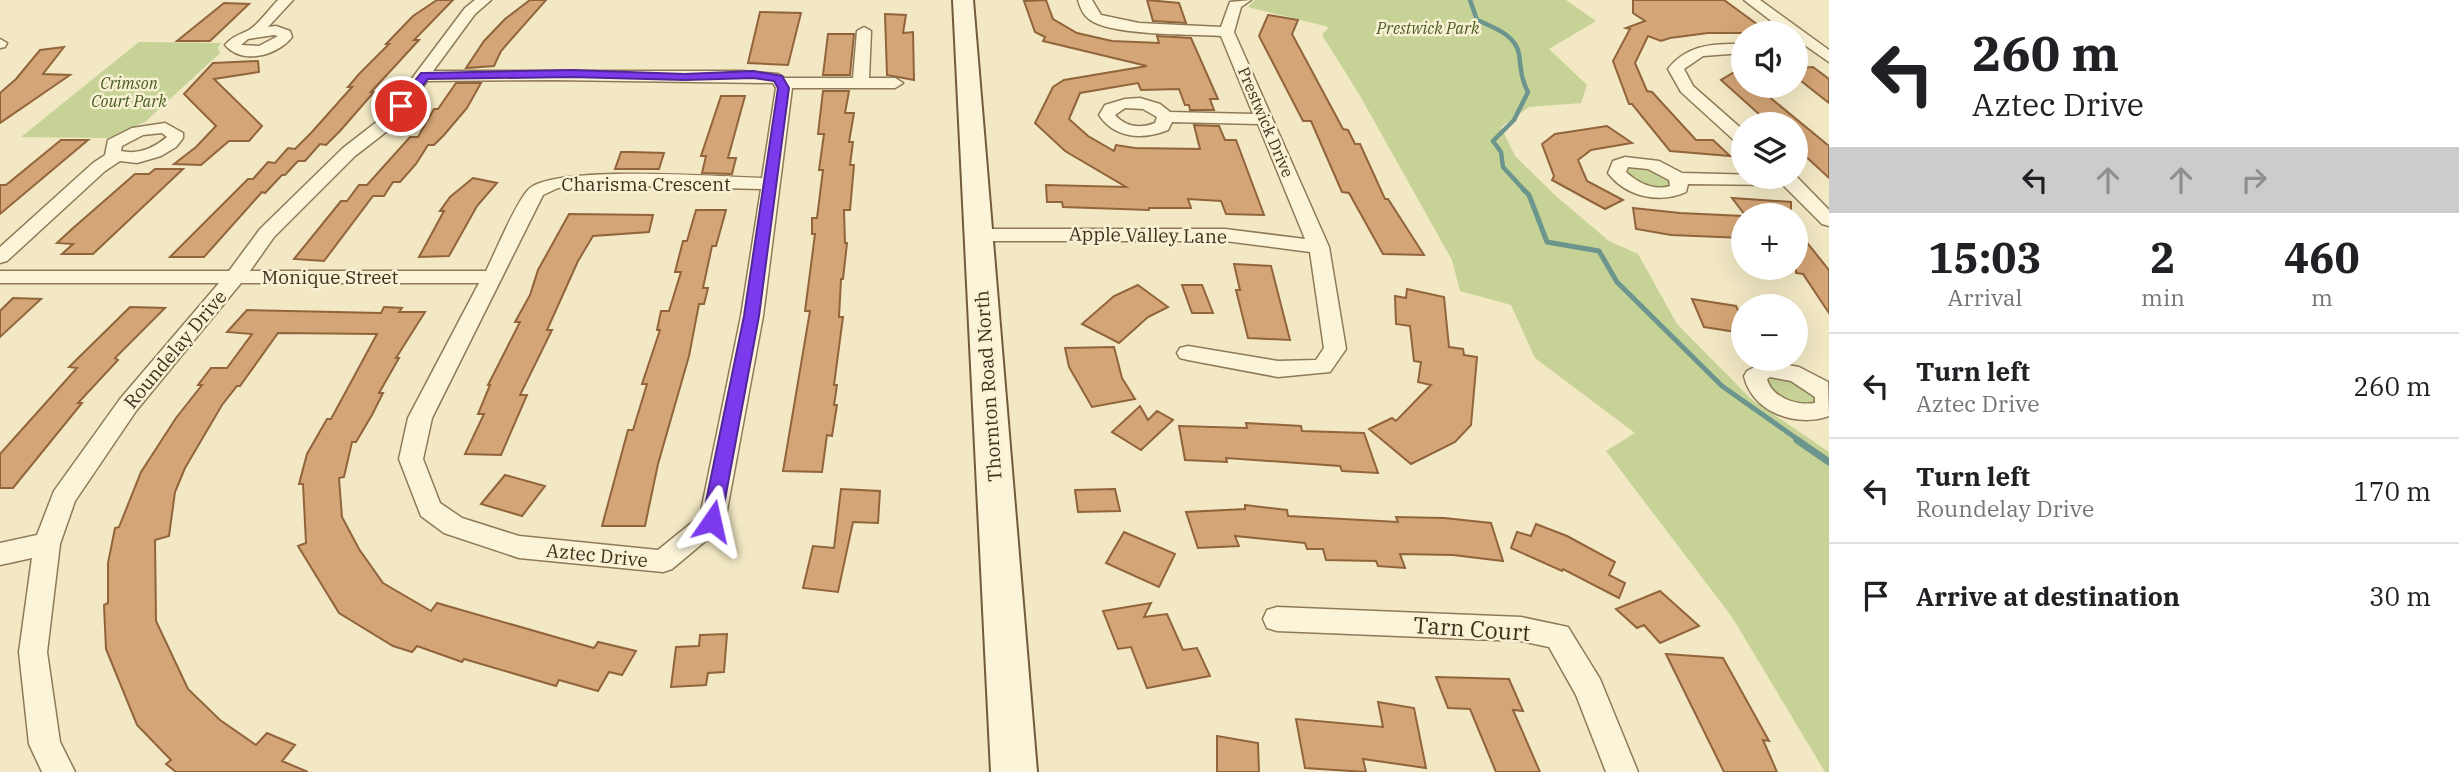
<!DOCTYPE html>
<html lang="en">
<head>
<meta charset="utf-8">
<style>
  body { margin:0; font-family:"IBM Plex Serif",serif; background:#f2f2f2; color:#202124; height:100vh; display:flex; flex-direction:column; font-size:26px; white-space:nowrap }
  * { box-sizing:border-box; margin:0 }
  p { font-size:23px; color:#757577 }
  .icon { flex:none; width:38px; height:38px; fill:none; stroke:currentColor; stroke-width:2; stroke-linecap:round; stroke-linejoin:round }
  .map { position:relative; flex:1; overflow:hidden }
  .sheet { display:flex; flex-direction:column; background:#fff; width:630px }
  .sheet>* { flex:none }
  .guide { background:#fff; color:#202124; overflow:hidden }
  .fabs { position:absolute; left:1731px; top:21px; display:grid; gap:14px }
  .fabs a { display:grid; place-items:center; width:77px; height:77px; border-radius:50%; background:#fff; box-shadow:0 7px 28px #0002; font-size:35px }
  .pin { position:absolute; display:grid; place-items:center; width:60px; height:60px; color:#fff; margin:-30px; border:4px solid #fff; border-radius:50%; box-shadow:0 2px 7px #0007 }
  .me { position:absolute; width:77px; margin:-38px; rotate:11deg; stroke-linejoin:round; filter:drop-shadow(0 0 5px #0008) }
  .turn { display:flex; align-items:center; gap:24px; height:147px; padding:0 28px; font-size:32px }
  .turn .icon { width:91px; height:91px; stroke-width:2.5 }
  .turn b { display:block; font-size:49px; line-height:60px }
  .lanes { display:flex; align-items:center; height:66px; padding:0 28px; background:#0003; justify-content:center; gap:35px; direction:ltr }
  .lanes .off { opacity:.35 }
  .eta { display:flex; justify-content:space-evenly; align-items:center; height:119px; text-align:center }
  .eta b { font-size:42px; font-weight:800; line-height:49px }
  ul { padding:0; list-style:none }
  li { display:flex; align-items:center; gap:21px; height:105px; padding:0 28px; border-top:2px solid #e0e0e0 }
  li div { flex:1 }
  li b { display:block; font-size:26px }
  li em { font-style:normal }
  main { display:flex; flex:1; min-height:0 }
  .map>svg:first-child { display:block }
</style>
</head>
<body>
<main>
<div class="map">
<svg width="1829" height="772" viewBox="0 0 1829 772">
  <rect width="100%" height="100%" fill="#f2e8c4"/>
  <path fill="#c6d296" d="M 1255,0 L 1566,0 L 1596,21 L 1549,49 L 1587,85 L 1581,103 L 1529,107 L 1501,127 L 1515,156 L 1557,197 L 1609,241 L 1638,254 L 1677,324 L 1751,399 L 1829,452 L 1829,772 L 1825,772 L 1732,617 L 1606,451 L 1635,433 L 1535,358 L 1511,305 L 1460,291 L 1452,260 L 1359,94 L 1322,35 L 1329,27 L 1248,7 Z
    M 139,42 L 221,43 L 218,48 L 220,53 L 145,122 L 108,138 L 21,137 Z
    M 1637,165 L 1667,174 L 1672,185 C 1654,194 1639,183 1624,174 L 1626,167 Z
    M 1783,376 L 1812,390 L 1817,399 L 1814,403 L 1795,404 L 1773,393 L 1767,380 Z"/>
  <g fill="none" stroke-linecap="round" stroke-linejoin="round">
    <path stroke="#6c958e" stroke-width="4.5" d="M 1470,0 L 1477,20 C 1493,27 1516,35 1519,54 C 1521,69 1521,79 1528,92 L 1514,120 L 1493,141 L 1501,152 L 1503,167 L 1525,191"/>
    <path stroke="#6c958e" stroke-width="5" d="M 1523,189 L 1529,195 L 1547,242 L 1599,251 L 1617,282 L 1722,386 L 1800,441"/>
    <path stroke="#6c958e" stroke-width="7" d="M 1797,440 L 1829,462"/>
  </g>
  <path fill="#d4a576" stroke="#91643b" stroke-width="2" d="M 437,0 L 453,0 L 414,40 L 419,40 L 371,92 L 374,92 L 340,131 L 326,145 L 320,144 L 305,161 L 298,161 L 285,175 L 282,175 L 265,193 L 262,192 L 204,257 L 170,257 L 248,179 L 253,179 L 268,162 L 275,163 L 288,148 L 295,149 L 311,133 L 352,87 L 348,87 L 359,74 L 389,44 L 386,44 L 413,16 Z
    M 530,0 L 546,0 L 501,51 L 494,66 L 466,68 L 484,41 L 505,19 Z
    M 1046,0 L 1053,19 L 1077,33 L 1112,41 L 1159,43 L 1157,36 L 1191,38 L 1218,99 L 1210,99 L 1214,110 L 1190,110 L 1189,105 L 1185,105 L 1179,89 L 1141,90 L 1138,83 L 1080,93 L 1069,119 L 1088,136 L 1114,151 L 1116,145 L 1135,148 L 1200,149 L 1194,125 L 1219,126 L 1225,140 L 1236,140 L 1264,215 L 1226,214 L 1221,201 L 1188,199 L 1191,208 L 1149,208 L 1149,210 L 1063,207 L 1062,202 L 1047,202 L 1046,185 L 1126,187 L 1065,151 L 1035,123 L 1053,87 L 1064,80 L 1147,66 L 1043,41 L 1045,37 L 1035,32 L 1024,1 Z
    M 1147,0 L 1179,3 L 1186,23 L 1153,21 Z
    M 1633,0 L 1724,0 L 1769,33 L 1708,33 L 1670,38 L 1661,41 L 1648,36 L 1635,63 L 1647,91 L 1652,92 L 1696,140 L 1713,140 L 1730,156 L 1670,151 L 1632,104 L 1629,104 L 1613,61 L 1630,29 L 1626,28 L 1645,21 L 1633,13 Z
    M 224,3 L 249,4 L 210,41 L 177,41 Z
    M 760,12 L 801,13 L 788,65 L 748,63 Z
    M 885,14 L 906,15 L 903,33 L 913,32 L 914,80 L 887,75 Z
    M 1268,15 L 1298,20 L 1292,34 L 1343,129 L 1348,130 L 1355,144 L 1360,144 L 1385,199 L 1388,199 L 1424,255 L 1383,254 L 1349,193 L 1342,192 L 1311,121 L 1303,121 L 1259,36 Z
    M 828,34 L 854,34 L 850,75 L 823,75 Z
    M 64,47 L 43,74 L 70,75 L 0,123 L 0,93 L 16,79 L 40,50 Z
    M 258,61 L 259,72 L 214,79 L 262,126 L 249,141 L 229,141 L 201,165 L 174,164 L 196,147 L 216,126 L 184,94 L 213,63 Z
    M 1743,67 L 1743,86 L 1756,86 L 1829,146 L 1829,178 L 1801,152 L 1796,151 L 1796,124 L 1770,124 L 1721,80 Z
    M 1813,67 L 1829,79 L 1829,103 L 1796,77 L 1796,68 Z
    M 456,83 L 481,83 L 467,108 L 444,135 L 434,145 L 428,145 L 416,164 L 400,182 L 393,182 L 384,196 L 373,196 L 324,261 L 294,259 L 341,201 L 347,201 L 359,185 L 367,185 L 410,137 L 418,137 L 434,109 L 438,109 Z
    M 823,91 L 849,91 L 845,113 L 854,113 L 849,142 L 853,142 L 850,165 L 854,165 L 850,210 L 844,210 L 845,243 L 847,243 L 843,279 L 841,279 L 839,317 L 843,317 L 834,385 L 837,385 L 834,405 L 837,405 L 832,436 L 827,435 L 822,472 L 783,471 L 810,311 L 805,311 L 815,234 L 812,234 L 812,218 L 817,218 L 823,170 L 819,170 L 824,134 L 818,134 Z
    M 721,96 L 745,96 L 728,158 L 736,158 L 732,174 L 702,173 L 706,156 L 701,156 Z
    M 1607,126 L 1632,143 L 1591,150 L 1578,160 L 1587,181 L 1623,200 L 1605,209 L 1552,180 L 1554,176 L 1542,144 L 1555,134 Z
    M 61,140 L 88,140 L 0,214 L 0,185 L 6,185 Z
    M 621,152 L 632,152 L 664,153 L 659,169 L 615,169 Z
    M 155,169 L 183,169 L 93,254 L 62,254 L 73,244 L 57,243 L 72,229 L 135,174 L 149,174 Z
    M 473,178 L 497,183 L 477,206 L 449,256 L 419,257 L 444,211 L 440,211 L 450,197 Z
    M 1732,198 L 1791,202 L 1791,215 L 1745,215 Z
    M 1633,208 L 1680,213 L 1743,216 L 1743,238 L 1671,235 L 1636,229 Z
    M 696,210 L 726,210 L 716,246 L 712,246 L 703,288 L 708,288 L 704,304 L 699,304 L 689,356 L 658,464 L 645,526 L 602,526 L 628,430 L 633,430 L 647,384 L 642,384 L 660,330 L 657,330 L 661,311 L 669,311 L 681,272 L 675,272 L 683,241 L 687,241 Z
    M 569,214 L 653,215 L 649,232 L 593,236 L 578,261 L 547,330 L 552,330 L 520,395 L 527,395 L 501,455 L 465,454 L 484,414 L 478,414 L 490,385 L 488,385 L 520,322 L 515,322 L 530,295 L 538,270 Z
    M 1796,229 L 1829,270 L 1829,313 L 1803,274 L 1796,273 Z
    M 1234,264 L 1271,266 L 1290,340 L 1248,338 L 1236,290 L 1240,290 Z
    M 1138,285 L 1168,307 L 1148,317 L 1119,343 L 1082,324 L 1114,296 Z
    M 1182,285 L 1202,285 L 1213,313 L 1192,313 Z
    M 1407,289 L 1444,297 L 1449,347 L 1463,349 L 1464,355 L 1477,357 L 1471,425 L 1455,442 L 1411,464 L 1369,429 L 1392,418 L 1396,421 L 1431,385 L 1418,382 L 1421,362 L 1414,361 L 1410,326 L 1396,324 L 1395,296 L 1406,298 Z
    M 13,298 L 41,299 L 0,337 L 0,311 Z
    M 1692,299 L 1736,306 L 1743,321 L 1743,333 L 1704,327 Z
    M 130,307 L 165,308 L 115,358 L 118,360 L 78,403 L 82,403 L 13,488 L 0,488 L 0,454 L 77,368 L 69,367 Z
    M 384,307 L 402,308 L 399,312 L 425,312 L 396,358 L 399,358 L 379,393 L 383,393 L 372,415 L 356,442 L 352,442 L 344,477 L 339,478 L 342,517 L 359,549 L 383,583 L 431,611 L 437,603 L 594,648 L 598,642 L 636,651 L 622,675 L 609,672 L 598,691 L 559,680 L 556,686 L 464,659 L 462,662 L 417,646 L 412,652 L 393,646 L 339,613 L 298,546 L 306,543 L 303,484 L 299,484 L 307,454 L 327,419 L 331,419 L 377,334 L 278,333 L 240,386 L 237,386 L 222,405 L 185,468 L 175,492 L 169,536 L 155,540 L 156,621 L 188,689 L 220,720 L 256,745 L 267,733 L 295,745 L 282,761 L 308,772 L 176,772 L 166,764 L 171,760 L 137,725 L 106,649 L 104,605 L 108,603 L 108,563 L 115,528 L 119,527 L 141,472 L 176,418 L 202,385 L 198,385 L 211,368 L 227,368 L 252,334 L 227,332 L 247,310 L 381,313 Z
    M 1114,347 L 1122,378 L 1135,399 L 1092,407 L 1069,367 L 1065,348 Z
    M 1140,406 L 1148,420 L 1157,411 L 1173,420 L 1141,450 L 1112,432 Z
    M 1246,423 L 1301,426 L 1302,431 L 1364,433 L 1378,473 L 1342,471 L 1340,466 L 1226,458 L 1227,462 L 1185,460 L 1179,426 L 1247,428 Z
    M 505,475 L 545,486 L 522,516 L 481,504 Z
    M 841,489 L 880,491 L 878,523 L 853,522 L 838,592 L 803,588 L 813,546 L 834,548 Z
    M 1115,489 L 1120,511 L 1078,512 L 1075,490 Z
    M 1245,505 L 1287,510 L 1288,516 L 1398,522 L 1396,517 L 1444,518 L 1491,523 L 1503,561 L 1453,555 L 1400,554 L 1405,568 L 1378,566 L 1376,561 L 1326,560 L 1323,549 L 1307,549 L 1305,543 L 1235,536 L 1239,546 L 1198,548 L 1186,512 L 1245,509 Z
    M 1536,524 L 1567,536 L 1615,562 L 1609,575 L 1625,583 L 1619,598 L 1563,569 L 1562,571 L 1511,548 L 1517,532 L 1531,536 Z
    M 1124,532 L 1175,554 L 1159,587 L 1106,563 Z
    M 1660,591 L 1699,626 L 1660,643 L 1644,625 L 1637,628 L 1616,609 Z
    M 1151,603 L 1144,617 L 1167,614 L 1183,650 L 1197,648 L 1210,676 L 1147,688 L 1131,647 L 1118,649 L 1103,611 Z
    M 727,634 L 724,672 L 708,673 L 706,685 L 671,687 L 676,647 L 699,646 L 700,635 Z
    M 1666,654 L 1723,658 L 1769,741 L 1763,740 L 1777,772 L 1724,772 Z
    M 1436,677 L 1509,679 L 1523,711 L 1513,710 L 1540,772 L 1496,772 L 1470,709 L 1448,708 Z
    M 1378,702 L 1414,708 L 1426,768 L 1363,759 L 1366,772 L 1305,768 L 1296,719 L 1383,727 Z
    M 1217,736 L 1258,743 L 1259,772 L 1217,772 Z"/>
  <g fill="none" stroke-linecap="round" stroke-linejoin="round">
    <defs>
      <path id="street" d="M 278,0 L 293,0 L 268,27 L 276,26 L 290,31 L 292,37 C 277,56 242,65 225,45 C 233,36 239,35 249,30 C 259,24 270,8 278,0 ZM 274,35 L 278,36 L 259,46 L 241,45 L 248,39 Z
        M 475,0 L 491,0 L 475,14 L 433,71 L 742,71 L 778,74 L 785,78 L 853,78 L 857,31 L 864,27 L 871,31 L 869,78 L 895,78 L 903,83 L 895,88 L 792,88 L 763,316 L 725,521 L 721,528 L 672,569 L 663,572 L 519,558 L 444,533 L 421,516 L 399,459 L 408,418 L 479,283 L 241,283 L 136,411 L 75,501 L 60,544 L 47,652 L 60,742 L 75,772 L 42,772 L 29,744 L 19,652 L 32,558 L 0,565 L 0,543 L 37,535 L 54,491 L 120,399 L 219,283 L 0,283 L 0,271 L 229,271 L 260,229 L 343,148 L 383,117 L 465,8 ZM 554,80 L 773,83 L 776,88 L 762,178 C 722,177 551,164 528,190 C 515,204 496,251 486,271 L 250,271 L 274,237 L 355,156 L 395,125 L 427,81 ZM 597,185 L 761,189 L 741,316 L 700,516 L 658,550 L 519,536 L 462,518 L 440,503 L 423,459 L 432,418 L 543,195 L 558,188 Z
        M 1078,0 L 1092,0 L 1101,15 L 1139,23 L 1221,27 L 1230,2 L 1251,0 L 1241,7 L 1234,32 L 1329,247 L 1346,349 L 1330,372 L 1278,377 L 1188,360 L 1180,358 L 1177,353 L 1180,348 L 1188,346 L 1278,361 L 1316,360 L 1324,348 L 1310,252 L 1225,241 L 977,241 L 967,235 L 977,229 L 1225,229 L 1305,239 L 1258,124 L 1172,122 L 1168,130 C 1143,140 1115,139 1099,115 L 1105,105 L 1125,99 L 1140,98 L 1160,104 L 1170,112 L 1253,114 L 1221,36 C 1193,34 1109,36 1089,19 C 1083,15 1080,7 1078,0 ZM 1125,108 L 1143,109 L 1157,117 L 1155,123 C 1140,129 1126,127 1115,115 Z
        M 1744,0 L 1760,0 L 1829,50 L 1829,62 L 1796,39 L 1796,33 L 1787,33 Z
        M 0,39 L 7,43 L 5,47 L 0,48 Z
        M 1734,44 L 1743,45 L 1743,53 L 1703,56 L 1684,69 L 1693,86 L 1743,130 L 1743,144 L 1737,143 L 1681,92 L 1668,69 C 1685,47 1708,44 1734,44 Z
        M 165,123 L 183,133 L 183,138 L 176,147 L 161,156 L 137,163 L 120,161 L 105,171 L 7,261 L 0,263 L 0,247 L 93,163 L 105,155 L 108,140 L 132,128 ZM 162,133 L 167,137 C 154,148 138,155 121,151 L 122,146 L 143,135 Z
        M 1625,157 L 1659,161 L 1682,173 L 1796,176 L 1829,210 L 1829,226 L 1822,224 L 1783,185 L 1688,184 L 1686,192 C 1660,204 1626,197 1608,173 L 1613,161 ZM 1628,167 L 1648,169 L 1669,180 L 1670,186 C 1654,191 1638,183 1626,172 Z
        M 1766,361 L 1799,367 L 1828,382 L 1829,416 C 1796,428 1752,412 1744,376 L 1747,371 ZM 1770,377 L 1791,381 L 1815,397 L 1815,403 C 1797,406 1772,398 1767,379 Z
        M 1277,607 L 1521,617 L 1568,627 L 1600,679 L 1638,772 L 1606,772 L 1576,695 L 1549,647 L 1521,641 L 1277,631 L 1267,628 L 1263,619 L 1267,610 Z"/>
      <path id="secondary" d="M 953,0 L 973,0 L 1037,772 L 991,772 Z"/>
    </defs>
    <use href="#street" stroke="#8f7a58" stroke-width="3"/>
    <use href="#secondary" stroke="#715b3b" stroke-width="4"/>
    <use href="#street" fill="#fcf4d8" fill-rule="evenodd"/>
    <use href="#secondary" fill="#fcf4d8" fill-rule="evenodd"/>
  </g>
  <path fill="#7c3aed" stroke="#51269a" stroke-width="2" d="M 571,70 L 685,74 L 753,71 L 782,76 L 789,88 L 759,316 L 721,521 L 718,526 L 705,526 L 702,521 L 744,316 L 778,88 L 774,81 L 753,78 L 685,80 L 571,77 L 428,79 L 405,108 L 395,106 L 421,73 L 425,73 Z"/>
  <g text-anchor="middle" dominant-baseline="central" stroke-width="5" stroke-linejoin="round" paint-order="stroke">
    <g font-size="16" font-style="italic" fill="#495c22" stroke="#f9f1d4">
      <text x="1428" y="28">Prestwick Park</text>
      <text x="129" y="83">Crimson<tspan x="129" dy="18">Court Park</tspan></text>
    </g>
    <g font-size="16" fill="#3e301d" stroke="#f9f1d4">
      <text transform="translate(1266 122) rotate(67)">Prestwick Drive</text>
    </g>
    <g font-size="19" fill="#3e301d" stroke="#f9f1d4">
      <text x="646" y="184">Charisma Crescent</text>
      <text transform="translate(1148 235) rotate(1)">Apple Valley Lane</text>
      <text x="330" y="277">Monique Street</text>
      <text transform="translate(175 349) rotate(-50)">Roundelay Drive</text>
      <text transform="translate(988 386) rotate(-94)">Thornton Road North</text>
      <text transform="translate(597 555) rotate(6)">Aztec Drive</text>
    </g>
    <g font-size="23" fill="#3e301d" stroke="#f9f1d4">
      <text transform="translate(1472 628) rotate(4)">Tarn Court</text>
    </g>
  </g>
</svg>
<div class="fabs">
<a><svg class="icon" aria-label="sound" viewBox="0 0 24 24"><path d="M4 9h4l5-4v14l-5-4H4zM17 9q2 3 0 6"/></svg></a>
<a><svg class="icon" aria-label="layers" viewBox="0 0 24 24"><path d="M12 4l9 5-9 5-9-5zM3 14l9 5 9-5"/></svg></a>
<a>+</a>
<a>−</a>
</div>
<div class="pin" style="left:401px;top:106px;background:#d93025"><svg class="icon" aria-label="arrive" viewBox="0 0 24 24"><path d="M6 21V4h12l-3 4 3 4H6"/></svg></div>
<svg class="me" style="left:712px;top:521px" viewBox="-20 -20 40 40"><path d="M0-17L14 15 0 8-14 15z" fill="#7c3aed" stroke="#fff" stroke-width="4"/></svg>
</div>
<section class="sheet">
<div class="guide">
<div class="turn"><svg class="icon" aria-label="left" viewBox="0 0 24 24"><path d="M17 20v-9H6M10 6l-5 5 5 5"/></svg><div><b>260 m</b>Aztec Drive</div></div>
<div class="lanes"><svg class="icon" aria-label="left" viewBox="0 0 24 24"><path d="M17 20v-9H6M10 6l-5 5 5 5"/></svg><svg class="icon off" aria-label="ahead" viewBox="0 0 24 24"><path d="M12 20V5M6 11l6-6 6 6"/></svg><svg class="icon off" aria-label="ahead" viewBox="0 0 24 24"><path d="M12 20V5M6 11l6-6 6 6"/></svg><svg class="icon off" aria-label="right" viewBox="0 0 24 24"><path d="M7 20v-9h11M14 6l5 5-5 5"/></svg></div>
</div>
<div class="eta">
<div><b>15:03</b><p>Arrival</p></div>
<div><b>2</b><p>min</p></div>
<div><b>460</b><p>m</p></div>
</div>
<ul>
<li><svg class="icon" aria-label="left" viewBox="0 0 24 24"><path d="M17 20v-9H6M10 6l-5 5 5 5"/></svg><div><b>Turn left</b><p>Aztec Drive</p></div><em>260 m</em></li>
<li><svg class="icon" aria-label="left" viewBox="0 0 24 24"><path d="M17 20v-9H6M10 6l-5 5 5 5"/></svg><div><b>Turn left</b><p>Roundelay Drive</p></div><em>170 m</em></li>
<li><svg class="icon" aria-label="arrive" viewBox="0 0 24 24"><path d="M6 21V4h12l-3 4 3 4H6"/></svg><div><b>Arrive at destination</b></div><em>30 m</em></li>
</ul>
</section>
</main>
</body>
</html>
